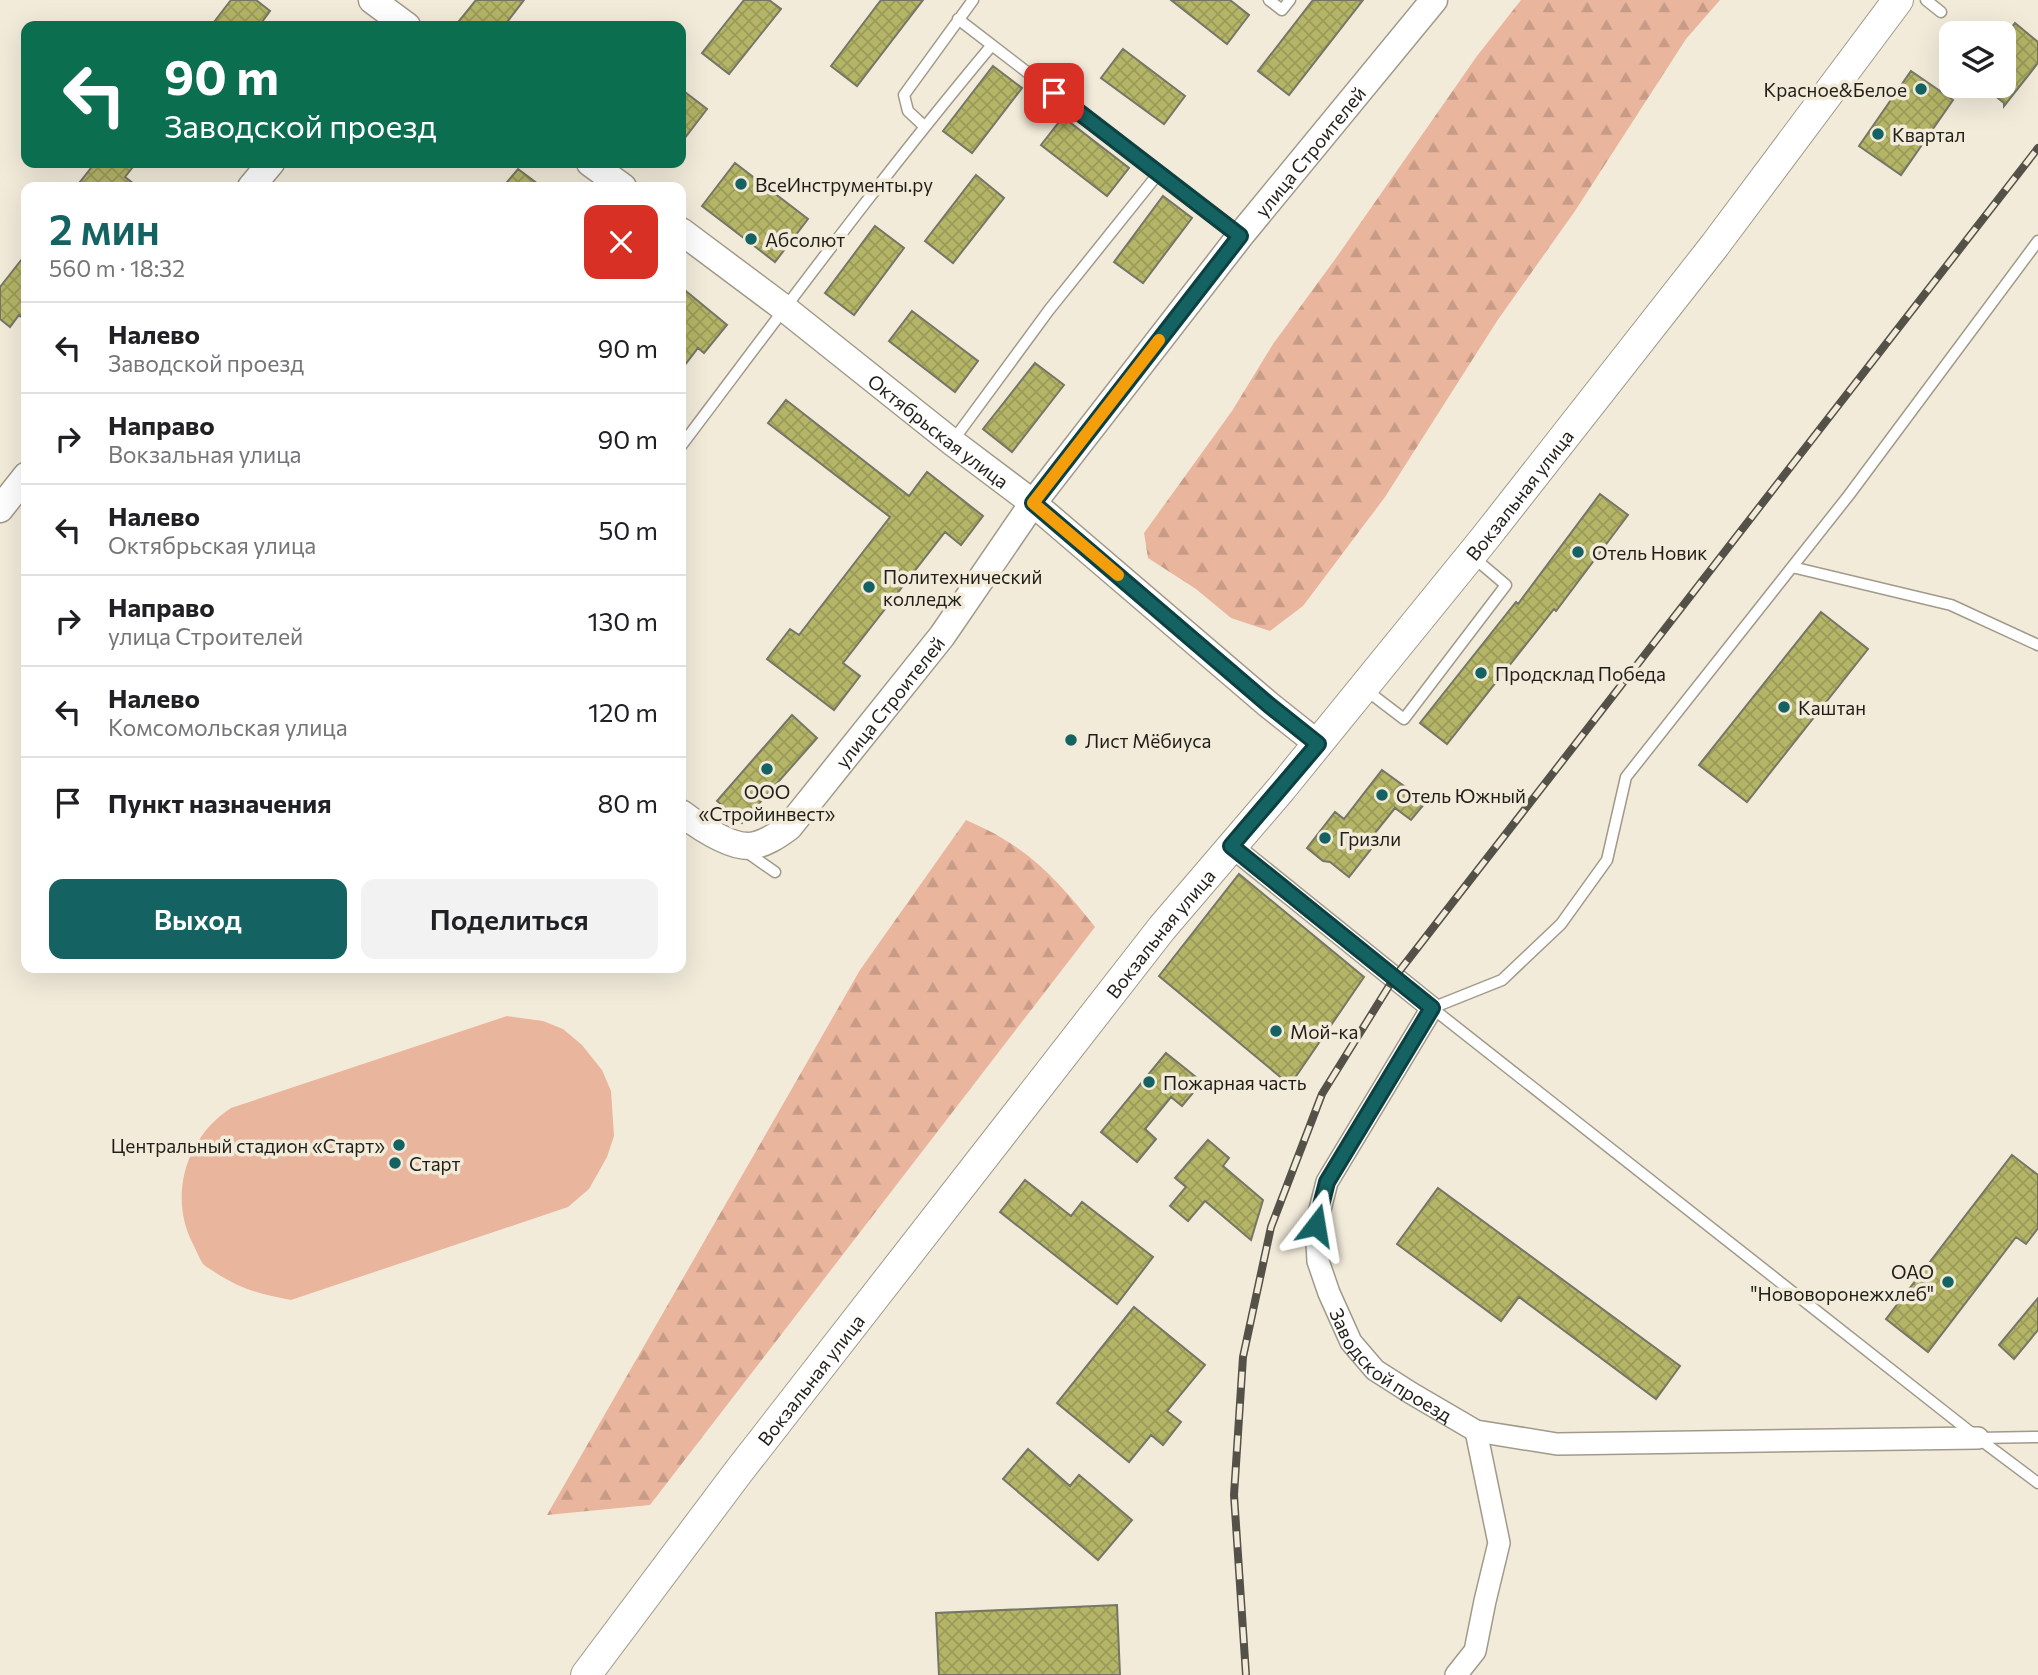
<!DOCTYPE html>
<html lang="ru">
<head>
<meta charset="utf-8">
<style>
  body { margin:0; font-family:Commissioner,sans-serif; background:#f2f2f2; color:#202124; height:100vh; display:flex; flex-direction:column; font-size:26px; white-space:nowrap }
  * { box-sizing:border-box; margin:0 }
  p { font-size:23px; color:#757577 }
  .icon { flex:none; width:38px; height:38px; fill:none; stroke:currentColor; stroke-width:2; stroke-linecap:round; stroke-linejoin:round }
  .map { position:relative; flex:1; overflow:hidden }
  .details { position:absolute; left:21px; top:182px; width:665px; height:791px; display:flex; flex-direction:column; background:#fff; border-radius:14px; box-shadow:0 7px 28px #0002 }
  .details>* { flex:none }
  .hud { position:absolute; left:21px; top:21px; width:665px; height:147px; border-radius:14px; box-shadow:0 7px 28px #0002; background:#0b6e4f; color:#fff; overflow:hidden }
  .tools { position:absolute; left:1939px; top:21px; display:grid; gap:14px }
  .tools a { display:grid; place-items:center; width:77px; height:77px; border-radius:14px; background:#fff; box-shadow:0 7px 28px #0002; font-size:35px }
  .pin { position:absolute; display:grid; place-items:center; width:60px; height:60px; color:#fff; margin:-30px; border-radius:14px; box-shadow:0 4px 10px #0006 }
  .me { position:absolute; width:77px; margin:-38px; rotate:14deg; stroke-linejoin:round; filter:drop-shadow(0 0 5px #0008) }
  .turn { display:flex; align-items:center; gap:24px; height:147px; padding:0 28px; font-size:32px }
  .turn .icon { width:91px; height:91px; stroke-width:2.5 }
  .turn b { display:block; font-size:49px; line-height:60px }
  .round { display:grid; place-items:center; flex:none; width:74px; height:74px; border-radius:14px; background:#f2f2f2 }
  .overview { display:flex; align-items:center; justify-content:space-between; height:119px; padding:0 28px }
  h1 { font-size:42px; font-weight:600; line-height:52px; color:#146362 }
  .primary-button { display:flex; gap:14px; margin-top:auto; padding:14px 28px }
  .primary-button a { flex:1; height:80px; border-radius:14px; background:#146362; color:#fff; font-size:28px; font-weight:600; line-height:80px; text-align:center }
  .primary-button a+a { background:#f2f2f2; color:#202124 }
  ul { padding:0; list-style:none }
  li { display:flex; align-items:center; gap:21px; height:91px; padding:0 28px; border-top:2px solid #e0e0e0 }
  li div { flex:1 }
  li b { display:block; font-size:26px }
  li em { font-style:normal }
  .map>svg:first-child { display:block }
</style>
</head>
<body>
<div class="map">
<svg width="2038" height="1675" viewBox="0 0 2038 1675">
  <defs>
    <pattern id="forest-firs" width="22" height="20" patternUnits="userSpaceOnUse" patternTransform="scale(1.75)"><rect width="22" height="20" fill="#eab59d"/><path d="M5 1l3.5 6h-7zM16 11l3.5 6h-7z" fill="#c89b86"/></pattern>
    <pattern id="building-cross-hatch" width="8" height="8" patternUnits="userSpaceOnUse" patternTransform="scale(1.75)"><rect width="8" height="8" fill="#b5b567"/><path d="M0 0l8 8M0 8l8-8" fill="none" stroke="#9b9b59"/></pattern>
  </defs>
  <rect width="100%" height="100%" fill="#f2ebda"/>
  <path fill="url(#forest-firs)" d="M 1521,0 L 1720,0 L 1686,39 L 1575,211 L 1497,321 L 1385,497 L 1303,606 L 1270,631 L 1231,618 L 1196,589 L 1148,558 L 1144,533 L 1232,411 L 1273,344 L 1336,258 L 1477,56 Z
    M 966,820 C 979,826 993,832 1005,840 C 1041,861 1070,895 1095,927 L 650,1505 L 547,1515 L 860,970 Z"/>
  <path fill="#eab59d" d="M 507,1016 L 543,1021 L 563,1029 L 582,1045 L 602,1070 L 611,1091 L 614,1136 L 607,1157 L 589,1189 L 568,1207 L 291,1300 C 262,1295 241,1289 216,1273 C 212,1270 206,1267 203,1264 C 199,1258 196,1250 193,1244 C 168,1196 186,1137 231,1108 Z"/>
  <path fill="url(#building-cross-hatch)" stroke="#757666" stroke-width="2" d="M 231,0 L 256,0 L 270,11 L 259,26 L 211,26 Z
    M 476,0 L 524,0 L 504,26 L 455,26 Z
    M 744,0 L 769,0 L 781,9 L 729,74 L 702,53 Z
    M 881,0 L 923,0 L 857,86 L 831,66 Z
    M 1171,0 L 1230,0 L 1249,15 L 1227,44 Z
    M 1313,0 L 1363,0 L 1289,95 L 1258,71 Z
    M 2015,23 L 2038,42 L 2038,63 L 2004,106 L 2004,103 L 1983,86 L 2004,86 L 2004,38 Z
    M 1123,49 L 1185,96 L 1164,124 L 1101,78 Z
    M 993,66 L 1022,88 L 972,153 L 943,131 Z
    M 1911,71 L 1953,100 L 1901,175 L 1859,146 Z
    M 681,89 L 707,109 L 681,143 Z
    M 1063,117 L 1129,168 L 1107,196 L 1041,145 Z
    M 95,163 L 136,163 L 125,177 L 138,187 L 76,187 Z
    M 735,163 L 808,219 L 775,262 L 702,206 Z
    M 518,169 L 542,187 L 503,187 Z
    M 976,175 L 1004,198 L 953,263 L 925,241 Z
    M 1163,196 L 1192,218 L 1143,283 L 1114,262 Z
    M 875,226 L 904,248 L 854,315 L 825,293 Z
    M 26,254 L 26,321 L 19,315 L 10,327 L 0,319 L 0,287 Z
    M 681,287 L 727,325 L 704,353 L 698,348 L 681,370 Z
    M 912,311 L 978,361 L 955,392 L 889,341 Z
    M 1035,363 L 1064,385 L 1012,452 L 983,429 Z
    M 786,400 L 909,496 L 927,472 L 983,516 L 961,545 L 945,532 L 843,663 L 860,676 L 834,710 L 767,659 L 790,629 L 799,635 L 890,517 L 768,423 Z
    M 1600,494 L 1628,515 L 1556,611 L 1554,609 L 1447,744 L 1420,723 L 1516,602 L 1518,604 Z
    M 1821,612 L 1868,649 L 1747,802 L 1699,765 Z
    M 792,715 L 817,738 L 742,823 L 717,801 Z
    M 1382,770 L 1426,802 L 1411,820 L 1395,808 L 1370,839 L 1375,844 L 1349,877 L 1330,862 L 1323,861 L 1307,848 L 1335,812 L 1344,819 Z
    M 1239,874 L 1364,977 L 1290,1085 L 1159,976 Z
    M 1166,1053 L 1202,1082 L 1182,1106 L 1171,1097 L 1145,1129 L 1156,1139 L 1137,1162 L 1101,1132 Z
    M 1208,1140 L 1229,1158 L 1223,1166 L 1263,1200 L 1251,1240 L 1205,1201 L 1188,1221 L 1170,1206 L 1186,1187 L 1175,1178 Z
    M 2012,1155 L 2038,1175 L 2038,1228 L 2026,1244 L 2016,1237 L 1928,1352 L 1886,1319 Z
    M 1025,1180 L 1071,1216 L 1082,1202 L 1153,1257 L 1117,1304 L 1000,1212 Z
    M 1438,1188 L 1680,1366 L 1656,1399 L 1519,1297 L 1501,1321 L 1397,1244 Z
    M 2038,1298 L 2038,1330 L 2014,1359 L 1999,1345 Z
    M 1134,1307 L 1205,1365 L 1167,1411 L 1181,1422 L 1163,1445 L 1151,1435 L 1129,1462 L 1057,1403 Z
    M 1028,1449 L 1070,1486 L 1079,1475 L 1132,1520 L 1098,1560 L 1003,1479 Z
    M 1117,1605 L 1120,1675 L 939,1675 L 936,1613 Z"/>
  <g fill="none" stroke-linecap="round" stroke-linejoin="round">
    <defs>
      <path id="service" d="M 1269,0 L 1282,10 L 1290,0
        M 1926,0 L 1941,12
        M 958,19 L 1240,236
        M 924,126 L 908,111 L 904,95 L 973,0
        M 952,442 L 1049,310 L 1158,174
        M 681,446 C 783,311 883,175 992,45
        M 1792,567 L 1951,605 L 2038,645
        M 1366,690 L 1404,719 L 1506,585 L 1473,557
        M 745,851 L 775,872
        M 1432,1008 L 1502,980 L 1561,924 L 1607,860 L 1626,777 L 1849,495 L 2038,241
        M 1432,1008 L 1978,1438 L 2038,1483
        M 1978,1438 L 2038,1437"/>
      <g id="minor">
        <path id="s1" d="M 1231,846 L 1432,1008 L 1327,1182 L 1316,1225 L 1318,1261 L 1329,1293 L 1351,1342 L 1375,1370 L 1411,1393 L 1476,1431 L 1557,1444 L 1978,1438"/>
        <path d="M 1456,1675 L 1475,1651 L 1485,1601 L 1499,1543 L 1476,1431"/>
      </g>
      <g id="tertiary">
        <path d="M 372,0 L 407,26"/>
        <path d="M 590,163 L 623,187"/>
        <path d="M 251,187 L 271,163"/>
        <path id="s2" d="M 681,231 L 784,308 L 952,442 L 1033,503 L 1269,705 L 1318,744"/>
        <path d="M 0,509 L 26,476"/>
        <path id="s3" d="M 681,813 C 697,825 728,847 750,846 C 765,844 777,836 789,827 L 942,636 L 1033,503 L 1240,236 L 1434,0"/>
      </g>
      <g id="secondary">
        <path id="s4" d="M 586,1675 L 739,1471 L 1162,928 L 1281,789 L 1485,538 L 1715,245 L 1898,0"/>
      </g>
    </defs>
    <use href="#service" stroke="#a19a8a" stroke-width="13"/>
    <use href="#minor" stroke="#a19a8a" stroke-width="24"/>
    <use href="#tertiary" stroke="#a19a8a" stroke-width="29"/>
    <use href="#secondary" stroke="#a19a8a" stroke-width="32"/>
    <use href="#service" stroke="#fff" stroke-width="10"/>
    <use href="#minor" stroke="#fff" stroke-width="21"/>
    <use href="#tertiary" stroke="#fff" stroke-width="26"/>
    <use href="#secondary" stroke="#fff" stroke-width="30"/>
    <defs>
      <path id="rail" d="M 1246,1675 L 1234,1495 L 1243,1357 L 1271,1227 L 1322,1094 L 1394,978 L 2038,148"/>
    </defs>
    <use href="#rail" stroke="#545148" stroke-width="8"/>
    <use href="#rail" stroke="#f2ebda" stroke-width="5" stroke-dasharray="16" stroke-linecap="butt"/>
  </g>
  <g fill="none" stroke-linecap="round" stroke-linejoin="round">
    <defs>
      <path id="route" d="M 1054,93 L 1240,236 L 1033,503 L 1269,705 L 1318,744 L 1231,846 L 1432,1008 L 1327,1182 L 1316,1225"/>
    </defs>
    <use href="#route" stroke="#0d4040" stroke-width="18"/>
    <use href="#route" stroke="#146362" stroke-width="12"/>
    <path stroke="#f59e0b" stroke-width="12" d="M 1118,575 L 1033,503 L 1159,340"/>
  </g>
  <g fill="#146362" stroke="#f2ebda" stroke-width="2.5">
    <circle cx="1921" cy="89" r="7"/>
    <circle cx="1878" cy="134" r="7"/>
    <circle cx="741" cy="184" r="7"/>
    <circle cx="751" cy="239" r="7"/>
    <circle cx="1578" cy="552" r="7"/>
    <circle cx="869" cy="587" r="7"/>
    <circle cx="1481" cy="673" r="7"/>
    <circle cx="1784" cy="707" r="7"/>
    <circle cx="1071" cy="740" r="7"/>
    <circle cx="767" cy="769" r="7"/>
    <circle cx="1382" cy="795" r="7"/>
    <circle cx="1325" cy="838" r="7"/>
    <circle cx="1276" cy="1031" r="7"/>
    <circle cx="1149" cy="1082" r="7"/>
    <circle cx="399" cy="1145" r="7"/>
    <circle cx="395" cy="1163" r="7"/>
    <circle cx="1948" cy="1282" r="7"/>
  </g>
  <g text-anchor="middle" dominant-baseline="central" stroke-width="7" stroke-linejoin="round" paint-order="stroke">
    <g font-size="19" fill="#201e18" stroke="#f2ebda" text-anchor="start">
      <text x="1907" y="89" text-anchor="end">Красное&amp;Белое</text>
      <text x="1892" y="134">Квартал</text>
      <text x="755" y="184">ВсеИнструменты.ру</text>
      <text x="765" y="239">Абсолют</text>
      <text x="1592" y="552">Отель Новик</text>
      <text x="883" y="576">Политехнический<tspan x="883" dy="22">колледж</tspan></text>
      <text x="1495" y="673">Продсклад Победа</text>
      <text x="1798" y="707">Каштан</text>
      <text x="1085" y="740">Лист Мёбиуса</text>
      <text x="767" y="791" text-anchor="middle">ООО<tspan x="767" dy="22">«Стройинвест»</tspan></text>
      <text x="1396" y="795">Отель Южный</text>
      <text x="1339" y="838">Гризли</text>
      <text x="1290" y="1031">Мой-ка</text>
      <text x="1163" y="1082">Пожарная часть</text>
      <text x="385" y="1145" text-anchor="end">Центральный стадион «Старт»</text>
      <text x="409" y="1163">Старт</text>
      <text x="1934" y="1271" text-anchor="end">ОАО<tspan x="1934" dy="22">"Нововоронежхлеб"</tspan></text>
    </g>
    <g font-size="19" fill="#201e18" stroke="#f2ebda">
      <text stroke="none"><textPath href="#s3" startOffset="975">улица Строителей</textPath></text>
      <text stroke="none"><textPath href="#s2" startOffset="326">Октябрьская улица</textPath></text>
      <text stroke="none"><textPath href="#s4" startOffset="1505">Вокзальная улица</textPath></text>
      <text stroke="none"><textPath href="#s3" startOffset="282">улица Строителей</textPath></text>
      <text stroke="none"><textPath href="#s4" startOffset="938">Вокзальная улица</textPath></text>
      <text stroke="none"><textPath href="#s1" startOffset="674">Заводской проезд</textPath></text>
      <text stroke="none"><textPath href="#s4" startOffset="371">Вокзальная улица</textPath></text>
    </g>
  </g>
</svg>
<div class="tools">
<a><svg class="icon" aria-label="layers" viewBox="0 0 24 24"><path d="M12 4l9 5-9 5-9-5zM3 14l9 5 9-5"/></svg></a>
</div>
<div class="pin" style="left:1054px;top:93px;background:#d93025"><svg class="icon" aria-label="arrive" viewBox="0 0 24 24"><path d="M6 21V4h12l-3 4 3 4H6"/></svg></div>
<svg class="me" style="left:1316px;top:1225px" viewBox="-20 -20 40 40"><path d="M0-17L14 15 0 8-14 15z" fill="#146362" stroke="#fff" stroke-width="4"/></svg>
<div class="hud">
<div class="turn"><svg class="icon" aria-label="left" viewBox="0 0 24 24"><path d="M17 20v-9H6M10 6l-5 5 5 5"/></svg><div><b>90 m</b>Заводской проезд</div></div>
</div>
<section class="details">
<div class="overview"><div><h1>2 мин</h1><p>560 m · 18:32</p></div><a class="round" style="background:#d93025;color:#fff"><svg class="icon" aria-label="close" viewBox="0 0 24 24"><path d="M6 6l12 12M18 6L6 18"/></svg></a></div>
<ul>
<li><svg class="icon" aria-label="left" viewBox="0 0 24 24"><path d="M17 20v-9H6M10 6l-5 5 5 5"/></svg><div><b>Налево</b><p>Заводской проезд</p></div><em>90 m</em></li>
<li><svg class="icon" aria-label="right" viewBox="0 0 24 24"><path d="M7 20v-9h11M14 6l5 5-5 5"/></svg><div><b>Направо</b><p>Вокзальная улица</p></div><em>90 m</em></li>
<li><svg class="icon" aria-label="left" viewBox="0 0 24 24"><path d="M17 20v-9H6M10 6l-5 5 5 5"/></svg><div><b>Налево</b><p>Октябрьская улица</p></div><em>50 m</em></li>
<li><svg class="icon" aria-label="right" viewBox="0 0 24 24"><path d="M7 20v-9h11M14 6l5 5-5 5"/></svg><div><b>Направо</b><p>улица Строителей</p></div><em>130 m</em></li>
<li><svg class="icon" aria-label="left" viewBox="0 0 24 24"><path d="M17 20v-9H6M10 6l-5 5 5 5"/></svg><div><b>Налево</b><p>Комсомольская улица</p></div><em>120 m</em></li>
<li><svg class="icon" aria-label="arrive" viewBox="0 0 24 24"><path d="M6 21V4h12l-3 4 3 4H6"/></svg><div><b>Пункт назначения</b></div><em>80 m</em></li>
</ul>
<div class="primary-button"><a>Выход</a><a>Поделиться</a></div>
</section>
</div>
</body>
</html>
